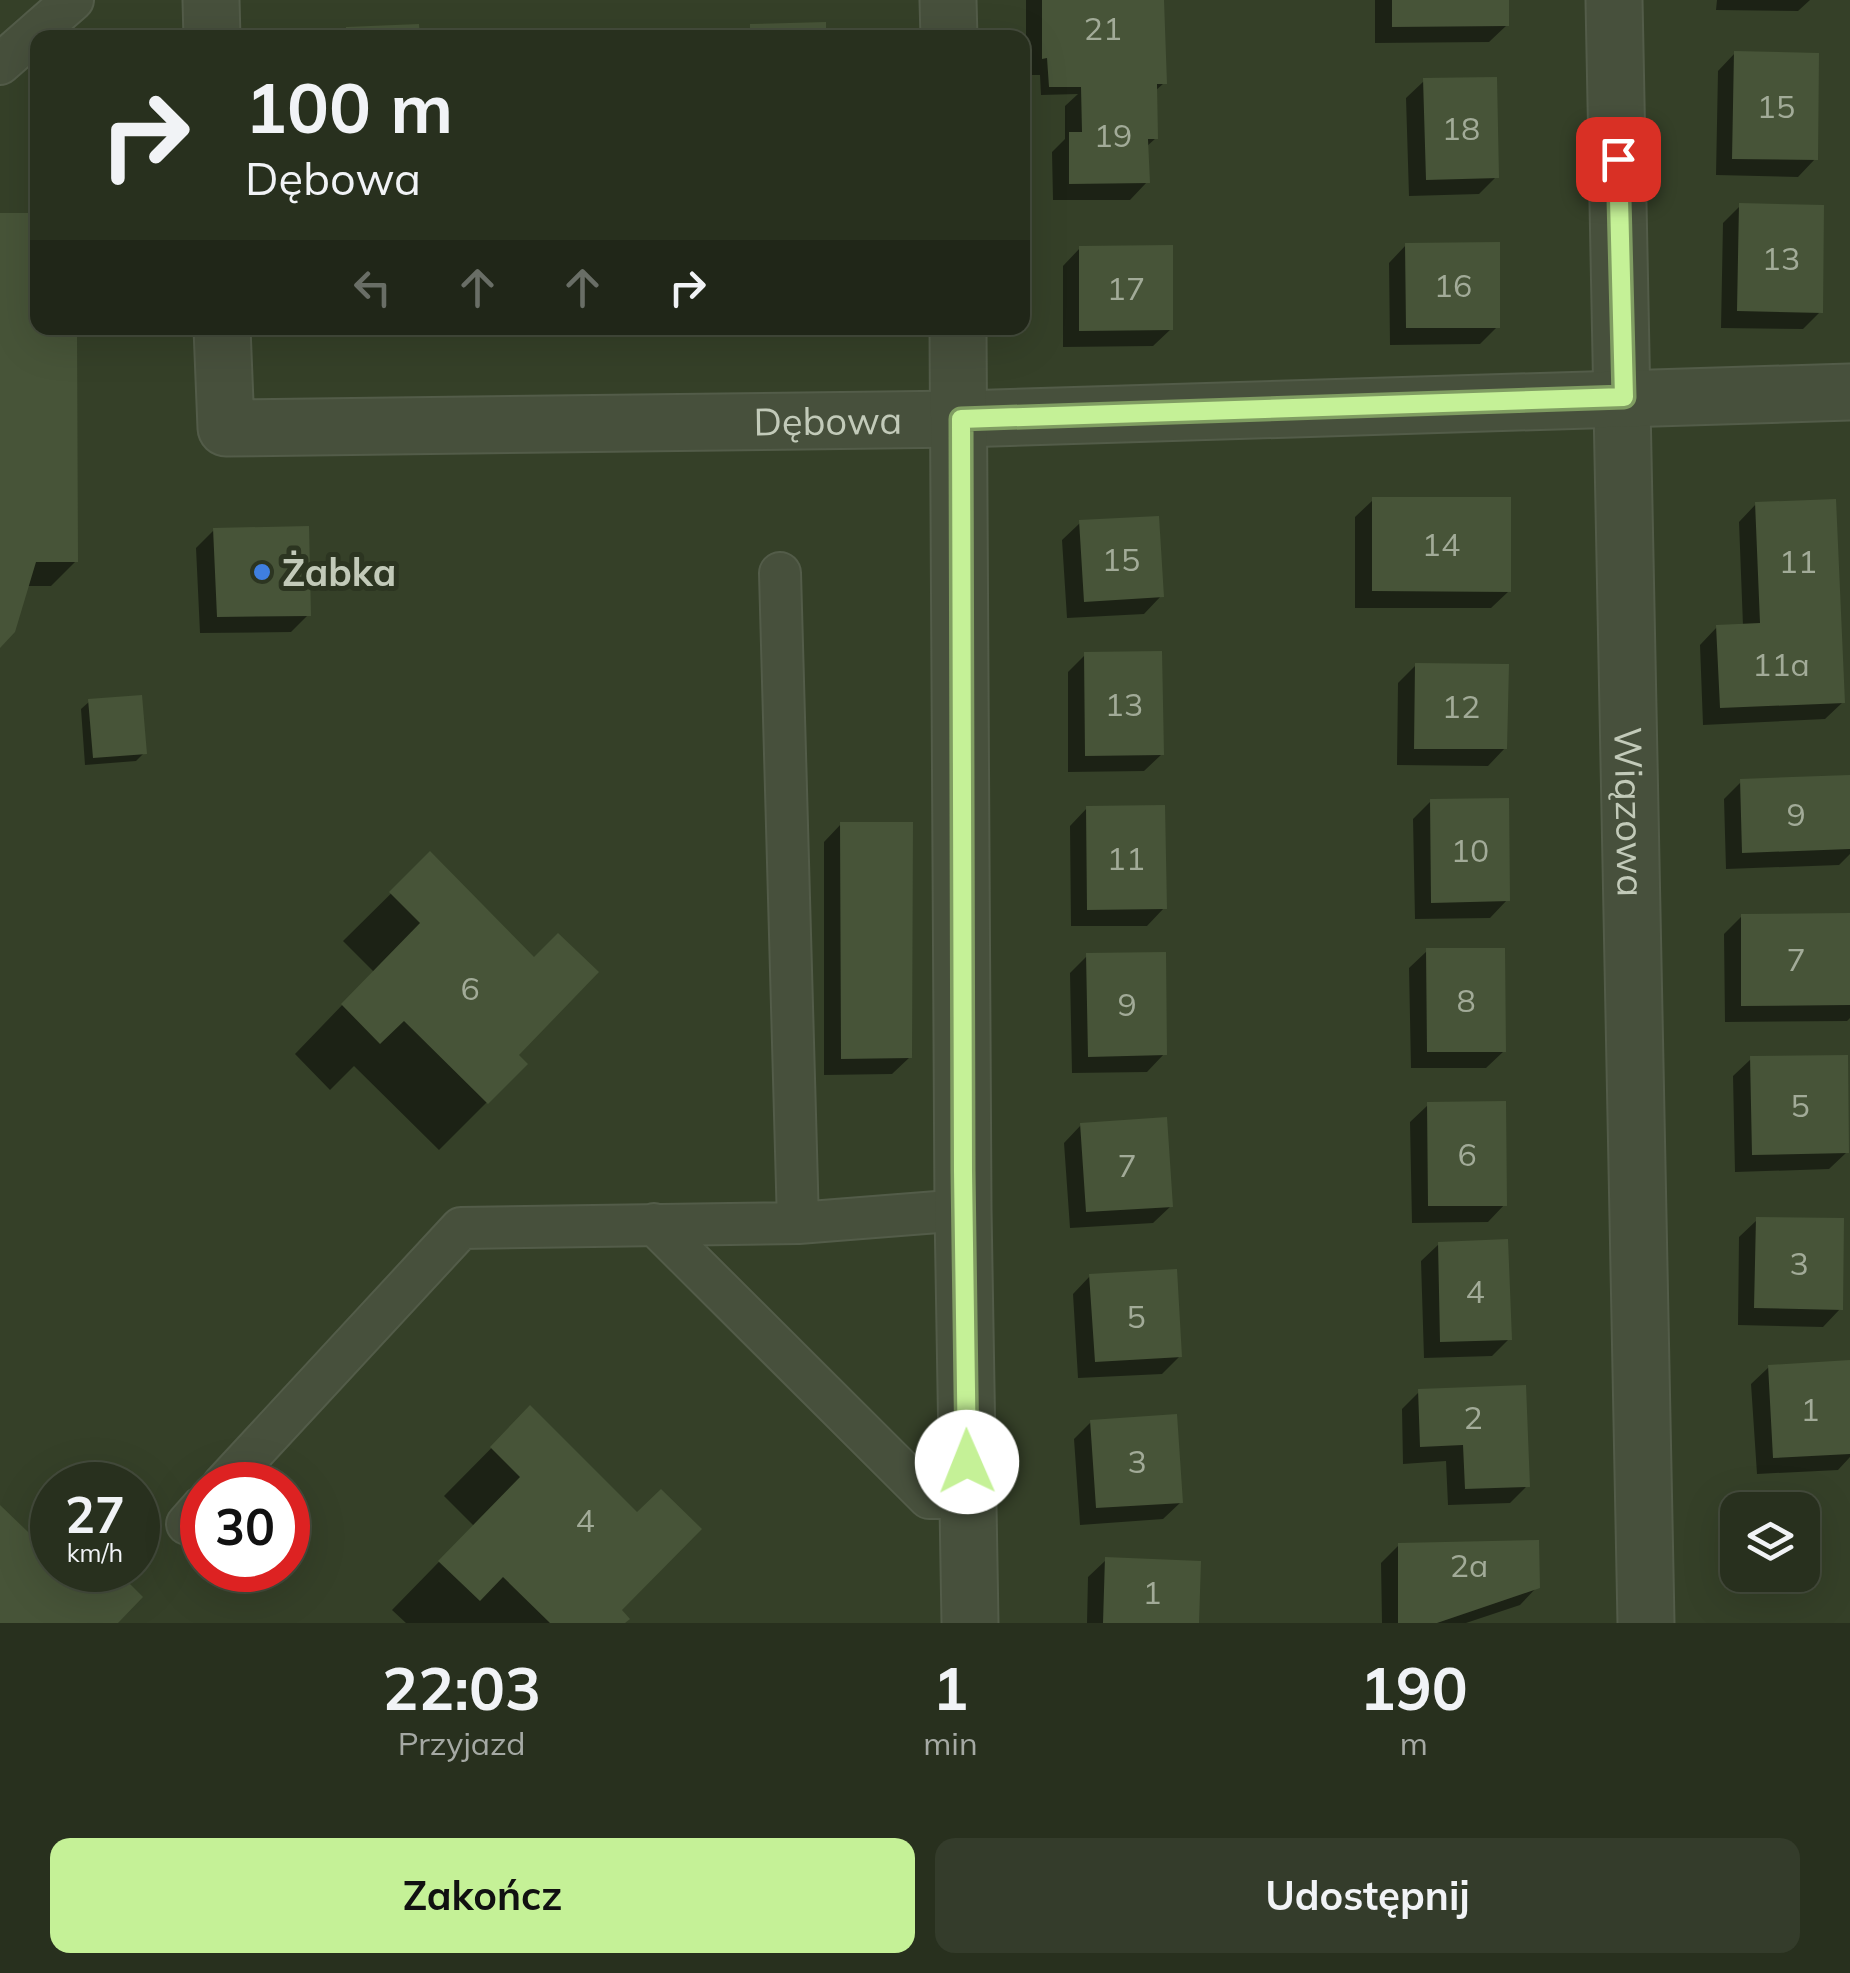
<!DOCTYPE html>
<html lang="pl">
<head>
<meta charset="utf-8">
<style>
  body { margin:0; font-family:Mulish,sans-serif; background:#343c2b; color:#f1f3f6; height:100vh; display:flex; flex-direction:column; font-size:38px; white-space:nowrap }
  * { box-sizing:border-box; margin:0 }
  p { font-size:32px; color:#a5a9a4 }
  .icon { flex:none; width:55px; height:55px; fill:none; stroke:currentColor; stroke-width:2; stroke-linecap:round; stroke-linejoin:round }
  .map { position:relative; height:1623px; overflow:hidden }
  .details { display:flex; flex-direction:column; background:#28301e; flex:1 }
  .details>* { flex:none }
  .guide { position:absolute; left:30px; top:30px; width:1000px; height:305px; border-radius:20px; box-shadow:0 10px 40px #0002,0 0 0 2px #444b3c; background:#28301e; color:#f1f3f6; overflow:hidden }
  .controls { position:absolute; left:1720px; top:1492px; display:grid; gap:20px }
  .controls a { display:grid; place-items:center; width:100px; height:100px; border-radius:20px; background:#28301e; box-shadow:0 10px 40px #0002,0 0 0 2px #444b3c; font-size:50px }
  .speed { position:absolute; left:30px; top:1462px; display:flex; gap:20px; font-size:50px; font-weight:700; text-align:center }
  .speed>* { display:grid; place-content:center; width:130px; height:130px; border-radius:50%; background:#28301e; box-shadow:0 10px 40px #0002,0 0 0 2px #444b3c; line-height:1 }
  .speed small { font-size:25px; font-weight:400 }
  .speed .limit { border:15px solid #d22; background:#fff; color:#111 }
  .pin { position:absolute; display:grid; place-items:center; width:85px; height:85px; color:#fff; margin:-42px; border-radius:20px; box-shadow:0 5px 15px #0006 }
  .me { position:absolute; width:110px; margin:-55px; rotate:359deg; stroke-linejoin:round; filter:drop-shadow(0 0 8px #0008) }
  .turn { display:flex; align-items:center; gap:35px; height:210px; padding:0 50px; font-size:45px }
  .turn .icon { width:130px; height:130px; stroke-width:2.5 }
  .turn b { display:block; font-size:70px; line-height:85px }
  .lanes { display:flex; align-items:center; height:95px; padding:0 50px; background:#0003; justify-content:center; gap:50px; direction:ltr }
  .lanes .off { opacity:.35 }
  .eta { display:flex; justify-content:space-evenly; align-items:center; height:170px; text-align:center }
  .eta b { font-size:60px; font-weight:700; line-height:70px }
  .primary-button { display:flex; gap:20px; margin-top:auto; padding:20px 50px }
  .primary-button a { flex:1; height:115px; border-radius:20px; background:#c5f197; color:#111; font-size:40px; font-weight:700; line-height:115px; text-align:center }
  .primary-button a+a { background:#343c2b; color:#f1f3f6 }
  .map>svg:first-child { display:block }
</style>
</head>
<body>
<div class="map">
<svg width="1850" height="1623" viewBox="0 0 1850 1623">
  <rect width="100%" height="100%" fill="#354028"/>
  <path fill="#0007" d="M 1026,0 L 1162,0 L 1164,83 L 1154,92 L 1156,138 L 1146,147 L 1147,182 L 1130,200 L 1053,200 L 1052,152 L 1065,139 L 1065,106 L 1078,94 L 1041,95 L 1040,75 L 1026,75 Z
    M 1375,0 L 1507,0 L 1507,25 L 1489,42 L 1375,43 Z
    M 1717,0 L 1810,0 L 1798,11 L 1716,10 Z
    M 1735,53 L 1815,159 L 1798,177 L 1716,175 L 1718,71 Z
    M 1424,81 L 1496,177 L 1479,194 L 1409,196 L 1406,98 Z
    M 1740,206 L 1820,312 L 1803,329 L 1721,328 L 1723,223 Z
    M 0,215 L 38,328 L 75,328 L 76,561 L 51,586 L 26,586 L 0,644 Z
    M 1406,245 L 1497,327 L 1480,344 L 1390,345 L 1389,263 Z
    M 1080,248 L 1171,329 L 1153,346 L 1063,347 L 1063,266 Z
    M 363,328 L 414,328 L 410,331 L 363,332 Z
    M 730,328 L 782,328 L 778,331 L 730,331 Z
    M 1373,500 L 1509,591 L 1491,608 L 1355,608 L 1355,517 Z
    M 1756,504 L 1843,702 L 1825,719 L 1703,725 L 1700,645 L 1717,627 L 1743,626 L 1739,522 Z
    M 1080,523 L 1161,596 L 1144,614 L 1067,618 L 1062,540 Z
    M 214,530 L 308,615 L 291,632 L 200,633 L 196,548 Z
    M 1085,655 L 1162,754 L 1144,771 L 1068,772 L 1068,672 Z
    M 1416,665 L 1505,748 L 1488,766 L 1397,765 L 1398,683 Z
    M 90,701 L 144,753 L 136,761 L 85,765 L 81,709 Z
    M 1850,778 L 1850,854 L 1839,865 L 1726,869 L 1724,799 L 1741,782 Z
    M 1431,801 L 1507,900 L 1490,918 L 1415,919 L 1413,819 Z
    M 1087,808 L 1164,908 L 1147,926 L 1071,926 L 1070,826 Z
    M 841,824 L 910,1057 L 892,1074 L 824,1075 L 824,842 Z
    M 430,855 L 516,1056 L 525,1064 L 439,1150 L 354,1066 L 330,1090 L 295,1054 L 374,972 L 343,941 Z
    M 1742,916 L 1850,916 L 1850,1018 L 1847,1021 L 1725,1022 L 1724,934 Z
    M 1427,951 L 1504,1051 L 1486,1068 L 1411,1068 L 1409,968 Z
    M 1087,956 L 1164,1054 L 1147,1072 L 1072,1073 L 1070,973 Z
    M 1751,1059 L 1847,1152 L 1829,1169 L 1735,1172 L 1733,1076 Z
    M 1428,1105 L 1505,1204 L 1488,1222 L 1412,1223 L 1410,1122 Z
    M 1081,1125 L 1171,1206 L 1153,1223 L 1070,1228 L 1064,1143 Z
    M 1757,1220 L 1840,1309 L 1823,1327 L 1738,1325 L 1739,1237 Z
    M 1439,1244 L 1509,1339 L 1492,1356 L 1424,1358 L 1421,1261 Z
    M 1090,1276 L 1180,1356 L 1162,1374 L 1078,1378 L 1073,1294 Z
    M 1850,1362 L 1850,1457 L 1838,1470 L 1757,1474 L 1751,1384 L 1769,1367 Z
    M 1419,1392 L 1527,1486 L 1510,1503 L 1448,1505 L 1446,1461 L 1403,1464 L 1402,1409 Z
    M 530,1409 L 637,1515 L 619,1610 L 622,1623 L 406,1623 L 392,1610 L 474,1526 L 444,1496 Z
    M 1091,1422 L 1181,1502 L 1163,1519 L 1080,1525 L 1074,1439 Z
    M 1399,1545 L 1537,1587 L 1520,1605 L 1466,1623 L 1382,1623 L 1381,1563 Z
    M 1106,1560 L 1196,1623 L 1087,1623 L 1088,1577 Z"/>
  <path fill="#475438" d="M 1042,0 L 1164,0 L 1167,84 L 1157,84 L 1158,139 L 1148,139 L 1150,183 L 1069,184 L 1069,132 L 1082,132 L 1081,87 L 1049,87 L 1047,58 L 1042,59 Z
    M 1392,0 L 1509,0 L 1509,26 L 1392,27 Z
    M 826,22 L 826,38 L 750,38 L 750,24 Z
    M 419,24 L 420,38 L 346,38 L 346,27 Z
    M 1734,51 L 1819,53 L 1818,160 L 1732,159 Z
    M 1497,77 L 1499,178 L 1426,180 L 1423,78 Z
    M 1739,203 L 1824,205 L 1823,313 L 1737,311 Z
    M 0,213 L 38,213 L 38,328 L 77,328 L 78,562 L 36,562 L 15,632 L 0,648 Z
    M 1500,242 L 1500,328 L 1406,328 L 1405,243 Z
    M 1173,245 L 1173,330 L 1079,331 L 1079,246 Z
    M 1372,497 L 1511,497 L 1511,592 L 1372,591 Z
    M 1836,499 L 1845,703 L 1720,708 L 1716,625 L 1760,623 L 1755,502 Z
    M 1159,516 L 1164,597 L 1084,602 L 1079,520 Z
    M 309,526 L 311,616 L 217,617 L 213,528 Z
    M 1162,651 L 1164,755 L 1085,756 L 1084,652 Z
    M 1415,663 L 1509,664 L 1507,749 L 1414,749 Z
    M 142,695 L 147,754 L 93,758 L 88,699 Z
    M 1850,775 L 1850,849 L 1742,853 L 1740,779 Z
    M 1509,798 L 1510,901 L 1431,903 L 1430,799 Z
    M 1165,805 L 1167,909 L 1087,910 L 1086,806 Z
    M 840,822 L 913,822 L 912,1058 L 841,1059 Z
    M 430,851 L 534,957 L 558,933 L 599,972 L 519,1055 L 528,1064 L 488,1104 L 404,1021 L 380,1044 L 341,1004 L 420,923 L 389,892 Z
    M 1850,913 L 1850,1005 L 1741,1006 L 1741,914 Z
    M 1426,948 L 1505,948 L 1506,1052 L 1427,1052 Z
    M 1166,952 L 1167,1055 L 1088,1057 L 1086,953 Z
    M 1848,1055 L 1849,1153 L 1752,1155 L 1750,1056 Z
    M 1506,1101 L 1507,1206 L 1428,1206 L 1427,1102 Z
    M 1167,1117 L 1173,1207 L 1086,1212 L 1080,1123 Z
    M 1756,1217 L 1844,1218 L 1843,1310 L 1754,1308 Z
    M 1508,1239 L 1512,1340 L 1440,1342 L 1438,1242 Z
    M 1177,1269 L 1182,1357 L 1095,1362 L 1089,1274 Z
    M 1850,1360 L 1850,1454 L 1773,1458 L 1768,1365 Z
    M 1526,1385 L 1530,1487 L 1465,1489 L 1463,1445 L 1420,1447 L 1418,1389 Z
    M 530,1405 L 637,1512 L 661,1489 L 702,1529 L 622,1610 L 630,1619 L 625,1623 L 550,1623 L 503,1577 L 480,1601 L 438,1561 L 520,1477 L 490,1447 Z
    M 1177,1414 L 1183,1503 L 1096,1508 L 1090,1420 Z
    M 0,1505 L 52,1555 L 52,1570 L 68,1570 L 78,1579 L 87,1570 L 116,1570 L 143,1597 L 118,1623 L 0,1623 Z
    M 1539,1540 L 1540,1588 L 1437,1623 L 1398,1623 L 1398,1543 Z
    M 1105,1557 L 1201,1561 L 1199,1623 L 1103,1623 Z"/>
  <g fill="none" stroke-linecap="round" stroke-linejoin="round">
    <defs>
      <path id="lane" d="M 0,64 L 73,0
        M 780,573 L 798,1223
        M 654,1224 L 929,1498 L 968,1498
        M 223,1485 L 461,1228 L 798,1223 L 963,1210
        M 187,1524 L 202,1507"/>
      <g id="street">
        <path d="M 211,0 L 212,38"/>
        <path d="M 948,0 L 949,38"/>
        <path id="s1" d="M 1614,0 L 1646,1623"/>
        <path id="s2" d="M 222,328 L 226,428 L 961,419 L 1850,392"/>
        <path d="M 958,328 L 963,1210 L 970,1623"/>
      </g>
    </defs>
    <use href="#lane" stroke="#535c49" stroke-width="44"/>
    <use href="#street" stroke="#535c49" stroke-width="59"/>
    <use href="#lane" stroke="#47503c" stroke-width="40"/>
    <use href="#street" stroke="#47503c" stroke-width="55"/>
  </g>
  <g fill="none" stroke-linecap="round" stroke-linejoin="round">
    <defs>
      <path id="route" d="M 967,1462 L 963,1171 L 961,419 L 1624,397 L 1618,159"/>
    </defs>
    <use href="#route" stroke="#809d62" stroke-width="25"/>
    <use href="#route" stroke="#c5f197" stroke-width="18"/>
  </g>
  <circle fill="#3f7fe0" stroke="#2c3521" stroke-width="4" cx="262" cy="572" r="10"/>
  <g text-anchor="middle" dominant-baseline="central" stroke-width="10" stroke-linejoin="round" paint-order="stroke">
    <g font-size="32" fill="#a2ab98">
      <text x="1103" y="28">21</text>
      <text x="1776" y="106">15</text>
      <text x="1461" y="128">18</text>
      <text x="1113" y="135">19</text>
      <text x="1781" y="258">13</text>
      <text x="1453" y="285">16</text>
      <text x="1126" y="288">17</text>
      <text x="1441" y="544">14</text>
      <text x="1121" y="559">15</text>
      <text x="1798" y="561">11</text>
      <text x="1781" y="664">11a</text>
      <text x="1124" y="704">13</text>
      <text x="1461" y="706">12</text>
      <text x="1796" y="814">9</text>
      <text x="1470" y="850">10</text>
      <text x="1126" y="858">11</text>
      <text x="1796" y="959">7</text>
      <text x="470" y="988">6</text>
      <text x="1466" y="1000">8</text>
      <text x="1127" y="1004">9</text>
      <text x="1800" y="1105">5</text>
      <text x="1467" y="1154">6</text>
      <text x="1127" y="1165">7</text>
      <text x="1799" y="1263">3</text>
      <text x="1475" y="1291">4</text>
      <text x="1136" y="1316">5</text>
      <text x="1810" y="1409">1</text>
      <text x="1473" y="1417">2</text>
      <text x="1137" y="1461">3</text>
      <text x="585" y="1520">4</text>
      <text x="1469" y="1565">2a</text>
      <text x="1152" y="1592">1</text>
    </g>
    <g font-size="38" fill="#c2cab9" stroke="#2c3521">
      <text stroke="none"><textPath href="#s2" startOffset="702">Dębowa</textPath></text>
      <text stroke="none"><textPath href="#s1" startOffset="812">Wiązowa</textPath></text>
    </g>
    <g font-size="38" font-weight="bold" fill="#c2cab9" stroke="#2c3521" text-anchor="start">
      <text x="282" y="572">Żabka</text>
    </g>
  </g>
</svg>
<div class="controls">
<a><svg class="icon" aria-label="layers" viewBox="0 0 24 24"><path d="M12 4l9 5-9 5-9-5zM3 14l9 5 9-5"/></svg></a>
</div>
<div class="speed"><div>27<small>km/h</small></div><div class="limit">30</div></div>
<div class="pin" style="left:1618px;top:159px;background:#d93025"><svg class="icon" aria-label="arrive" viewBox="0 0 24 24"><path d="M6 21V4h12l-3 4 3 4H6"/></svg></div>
<svg class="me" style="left:967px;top:1462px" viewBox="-20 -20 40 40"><circle r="19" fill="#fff"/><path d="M0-13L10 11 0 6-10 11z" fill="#c5f197"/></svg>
<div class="guide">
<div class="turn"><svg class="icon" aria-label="right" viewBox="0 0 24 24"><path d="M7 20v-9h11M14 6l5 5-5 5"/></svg><div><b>100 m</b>Dębowa</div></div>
<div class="lanes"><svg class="icon off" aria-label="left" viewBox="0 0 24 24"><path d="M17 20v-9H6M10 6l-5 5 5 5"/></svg><svg class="icon off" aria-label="ahead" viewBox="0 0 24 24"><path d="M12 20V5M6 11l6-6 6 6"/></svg><svg class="icon off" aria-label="ahead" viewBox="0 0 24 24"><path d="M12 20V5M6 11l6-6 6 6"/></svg><svg class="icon" aria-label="right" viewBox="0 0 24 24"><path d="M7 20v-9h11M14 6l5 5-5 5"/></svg></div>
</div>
</div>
<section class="details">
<div class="eta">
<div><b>22:03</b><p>Przyjazd</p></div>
<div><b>1</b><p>min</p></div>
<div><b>190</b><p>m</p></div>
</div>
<div class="primary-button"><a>Zakończ</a><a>Udostępnij</a></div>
</section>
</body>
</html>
